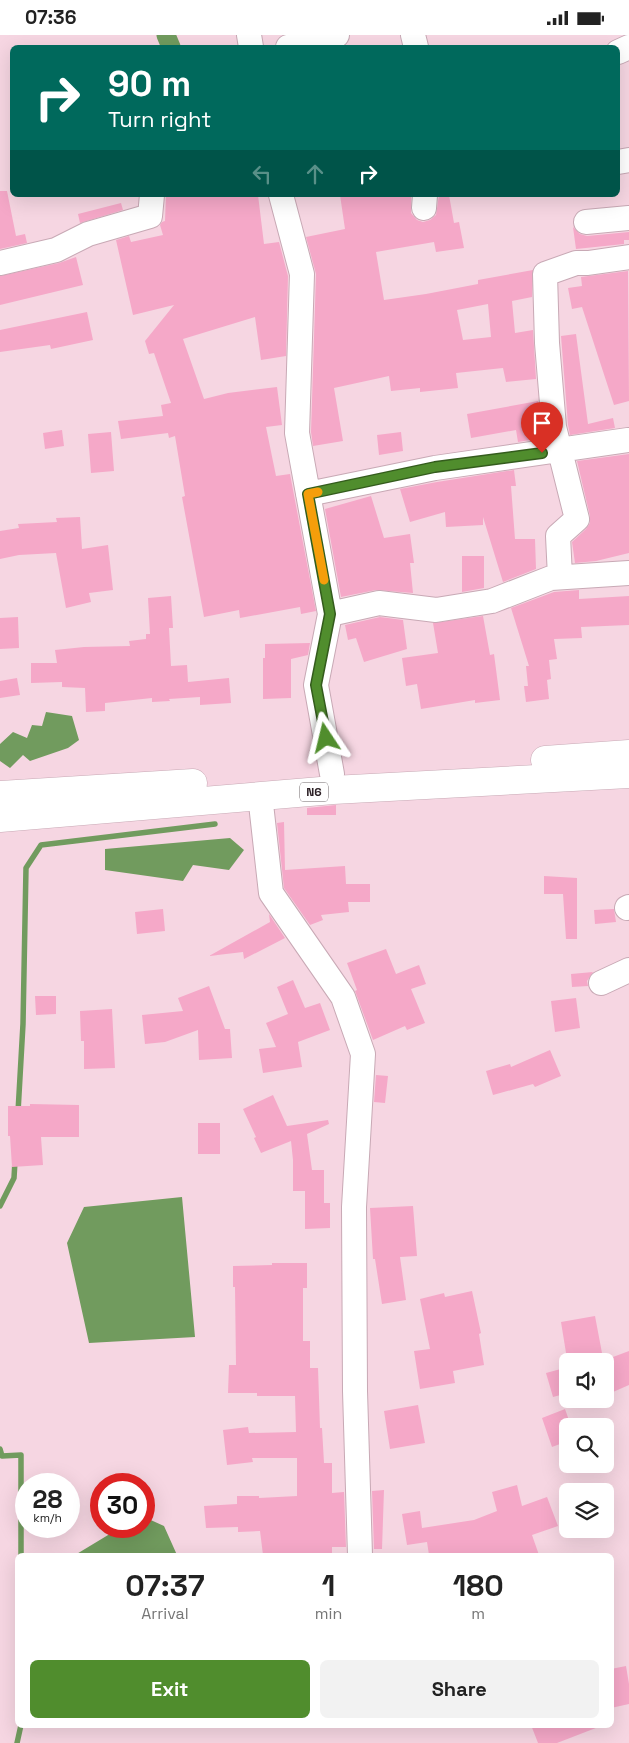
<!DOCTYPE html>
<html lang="en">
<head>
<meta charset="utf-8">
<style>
  body { margin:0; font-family:"Space Grotesk",sans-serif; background:#f2f2f2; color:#222; height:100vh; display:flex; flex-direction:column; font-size:19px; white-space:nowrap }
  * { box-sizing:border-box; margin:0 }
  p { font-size:16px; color:#767676 }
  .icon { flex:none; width:28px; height:28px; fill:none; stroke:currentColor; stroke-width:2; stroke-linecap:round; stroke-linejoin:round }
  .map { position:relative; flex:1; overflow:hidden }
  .drawer { position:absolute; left:15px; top:1518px; width:599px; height:175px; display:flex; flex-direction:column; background:#fff; border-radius:8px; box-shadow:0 5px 20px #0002 }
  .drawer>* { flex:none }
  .hud { position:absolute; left:10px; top:10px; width:610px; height:152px; border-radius:8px; box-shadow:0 5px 20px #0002; background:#00695c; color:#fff; overflow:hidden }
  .tools { position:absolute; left:559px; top:1318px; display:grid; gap:10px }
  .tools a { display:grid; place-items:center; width:55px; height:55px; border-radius:8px; background:#fff; box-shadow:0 5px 20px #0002; font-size:25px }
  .speed { position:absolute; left:15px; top:1438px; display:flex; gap:10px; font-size:25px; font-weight:700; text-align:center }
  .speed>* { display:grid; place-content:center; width:65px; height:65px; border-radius:50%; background:#fff; box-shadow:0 5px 20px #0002; line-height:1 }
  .speed small { font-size:12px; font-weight:400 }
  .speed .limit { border:8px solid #d22; background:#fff; color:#111 }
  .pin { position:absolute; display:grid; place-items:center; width:42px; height:42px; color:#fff; margin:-51px -21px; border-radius:50% 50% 50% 0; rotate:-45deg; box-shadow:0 0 5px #0007 }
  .pin .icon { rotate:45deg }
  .me { position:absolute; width:55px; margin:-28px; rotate:350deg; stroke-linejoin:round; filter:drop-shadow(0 0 4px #0008) }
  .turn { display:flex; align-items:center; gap:18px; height:105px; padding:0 15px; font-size:22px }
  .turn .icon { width:65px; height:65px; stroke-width:2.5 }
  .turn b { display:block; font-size:35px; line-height:42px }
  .lanes { display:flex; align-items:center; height:48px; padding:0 15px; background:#0003; justify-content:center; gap:25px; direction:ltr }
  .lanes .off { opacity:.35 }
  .eta { display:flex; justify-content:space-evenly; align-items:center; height:85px; text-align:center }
  .eta b { font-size:30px; font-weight:700; line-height:35px }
  .button { display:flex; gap:10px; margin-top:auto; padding:10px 15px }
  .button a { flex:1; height:58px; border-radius:8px; background:#508d2d; color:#fff; font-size:20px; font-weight:700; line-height:58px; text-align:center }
  .button a+a { background:#f2f2f2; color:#222 }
  .status { display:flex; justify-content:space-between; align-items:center; height:35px; padding:0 25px; background:#fff; direction:ltr }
  .status svg { height:14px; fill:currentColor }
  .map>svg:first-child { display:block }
</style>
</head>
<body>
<div class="status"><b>07:36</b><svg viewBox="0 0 49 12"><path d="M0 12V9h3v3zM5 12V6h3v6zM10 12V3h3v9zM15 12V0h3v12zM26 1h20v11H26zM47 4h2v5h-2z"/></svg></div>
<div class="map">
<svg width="629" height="1708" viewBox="0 0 629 1708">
  <rect width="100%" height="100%" fill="#f6d6e2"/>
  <path fill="#719b5e" d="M 46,677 L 72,681 L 79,705 L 68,713 L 30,726 L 23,720 L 10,733 L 0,726 L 0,709 L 13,697 L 27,703 L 32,690 L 42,691 Z
    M 230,803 L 244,815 L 229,835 L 193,830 L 183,846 L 105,835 L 105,814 Z
    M 182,1162 L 195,1302 L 89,1308 L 67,1208 L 84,1172 Z
    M 144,1482 L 164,1491 L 177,1520 L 75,1520 L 123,1491 L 144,1491 Z"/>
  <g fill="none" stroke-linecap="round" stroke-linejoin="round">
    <path stroke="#719b5e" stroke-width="5.5" d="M 18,1077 L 23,989 L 26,833 L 41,810 L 215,789
      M 0,1171 L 14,1143 L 15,1126
      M 0,1414 L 2,1421 L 21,1420 L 21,1520
      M 17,1708 L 21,1690"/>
    <path stroke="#719b5e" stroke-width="19" d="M 166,0 L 171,12"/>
  </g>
  <path fill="#f5a8c8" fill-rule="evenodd" d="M 0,156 L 7,156 L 16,201 L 25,199 L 27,208 L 0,214 Z
    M 166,160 L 258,160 L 264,209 L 279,207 L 288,241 L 286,321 L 261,325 L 255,282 L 183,304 L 204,364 L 228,358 L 277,352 L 282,390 L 266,392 L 276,441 L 290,439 L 316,576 L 301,579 L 300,572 L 240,583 L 239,575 L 204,582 L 182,462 L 185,461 L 175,401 L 169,403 L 168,398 L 121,404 L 118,386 L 163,381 L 161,370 L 171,368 L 154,318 L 149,319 L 145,306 L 174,270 L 133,280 L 116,205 L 129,201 L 131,207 L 163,200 L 160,190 L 162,187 L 165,186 Z
    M 340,160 L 411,160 L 411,178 L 417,185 L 423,187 L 430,185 L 436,180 L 439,160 L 449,160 L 454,188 L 459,187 L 464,213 L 436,217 L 434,207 L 376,217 L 384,265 L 426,259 L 478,249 L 478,245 L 533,235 L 532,262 L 512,266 L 515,298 L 533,295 L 536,344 L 506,347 L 503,333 L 456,338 L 458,353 L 420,357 L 420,353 L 391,356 L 389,341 L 334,353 L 343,406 L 313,411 L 311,397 L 316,239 L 306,202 L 345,194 ZM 488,269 L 491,302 L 463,305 L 457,275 Z
    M 121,168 L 123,175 L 80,188 L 78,179 Z
    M 573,192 L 580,199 L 587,201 L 629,197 L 629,205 L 624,205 L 624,209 L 576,214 Z
    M 76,222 L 83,250 L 0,270 L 0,241 L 59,228 Z
    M 628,236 L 629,366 L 614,370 L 582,272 L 572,274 L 568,253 L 582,251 L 581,242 Z
    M 87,277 L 93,305 L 51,314 L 50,310 L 0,317 L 0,295 Z
    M 576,299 L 588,389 L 613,383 L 615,393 L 570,400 L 568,390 L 561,301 Z
    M 538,366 L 543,403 L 518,407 L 516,395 L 471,403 L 467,379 Z
    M 62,395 L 64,411 L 45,414 L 43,398 Z
    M 111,397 L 114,436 L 91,438 L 88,399 Z
    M 401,397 L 403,416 L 379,420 L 377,400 Z
    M 629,419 L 629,518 L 596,526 L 575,528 L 572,507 L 586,494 L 590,488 L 590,481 L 577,426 Z
    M 514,435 L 516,451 L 511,451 L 515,504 L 535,504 L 536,534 L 503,547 L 483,482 L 483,490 L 446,492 L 445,477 L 410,487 L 400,454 L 437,447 Z
    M 371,461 L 384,503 L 410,499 L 414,528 L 410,528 L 413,558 L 376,555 L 341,562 L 325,474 Z
    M 80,482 L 82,514 L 108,510 L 113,555 L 89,558 L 91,567 L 66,573 L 56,518 L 19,520 L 0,524 L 0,496 L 19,493 L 18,489 L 57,487 L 56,483 Z
    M 462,521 L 484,521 L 484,553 L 462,557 Z
    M 579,555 L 579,564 L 629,561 L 629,590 L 581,592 L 582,603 L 554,604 L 557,624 L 549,625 L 551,644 L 547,645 L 549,664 L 526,667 L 524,651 L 528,651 L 526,631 L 529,631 L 511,573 L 554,557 Z
    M 171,561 L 173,593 L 169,593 L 171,631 L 187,630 L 188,647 L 229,643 L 231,668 L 200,670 L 200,662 L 169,664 L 170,666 L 152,667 L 152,663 L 105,668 L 105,676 L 86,677 L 85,653 L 62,652 L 62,647 L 31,648 L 31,628 L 57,628 L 55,615 L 84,612 L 130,611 L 129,606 L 146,604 L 146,599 L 150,599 L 148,563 Z
    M 483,581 L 490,620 L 494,619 L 500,665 L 475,668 L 475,665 L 421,674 L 417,649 L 406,651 L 402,623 L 438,618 L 433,588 Z
    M 18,582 L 19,613 L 0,614 L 0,583 Z
    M 380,582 L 403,585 L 407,614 L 364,627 L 356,603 L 348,605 L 345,590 Z
    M 310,608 L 308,620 L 291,624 L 291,663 L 263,664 L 263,623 L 265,623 L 265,609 Z
    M 17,643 L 20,660 L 0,663 L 0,646 Z
    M 336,770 L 336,780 L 307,780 L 307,773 Z
    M 284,787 L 285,835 L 345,831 L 346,849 L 370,849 L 370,867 L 348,867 L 349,877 L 321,880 L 323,885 L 310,890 L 284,853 L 277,788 Z
    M 544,841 L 577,843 L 577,904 L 566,904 L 563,859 L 544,859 Z
    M 163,874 L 165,896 L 137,899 L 135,877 Z
    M 614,874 L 616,887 L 595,889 L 594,875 Z
    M 269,879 L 285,903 L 244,924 L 243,917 L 209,921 L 270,887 Z
    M 386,914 L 396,939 L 419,930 L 426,949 L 411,954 L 425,988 L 407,995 L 405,991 L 373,1005 L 355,956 L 357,955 L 347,928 Z
    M 593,937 L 587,946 L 588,951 L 572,952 L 571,939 Z
    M 293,945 L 305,973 L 320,968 L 330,995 L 298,1007 L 302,1032 L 263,1038 L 259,1014 L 276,1012 L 266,988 L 288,979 L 277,952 Z
    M 209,951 L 225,994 L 230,994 L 232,1023 L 199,1025 L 198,995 L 165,1007 L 145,1009 L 142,980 L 183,976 L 178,963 Z
    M 35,961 L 56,961 L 56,979 L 36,980 Z
    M 576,963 L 580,993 L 555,997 L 551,966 Z
    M 112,974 L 115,1033 L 84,1034 L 84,1006 L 81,1006 L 80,976 Z
    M 550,1015 L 561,1041 L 535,1052 L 533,1049 L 493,1060 L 486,1036 L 510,1029 L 511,1032 Z
    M 376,1040 L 388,1041 L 385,1068 L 374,1067 Z
    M 273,1060 L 287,1091 L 328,1085 L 329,1089 L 307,1099 L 312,1135 L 324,1135 L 324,1168 L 330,1168 L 330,1193 L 305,1194 L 305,1156 L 293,1156 L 293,1125 L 291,1106 L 261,1118 L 254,1103 L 256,1102 L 243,1074 Z
    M 30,1069 L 79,1070 L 79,1102 L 41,1102 L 43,1130 L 12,1132 L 10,1101 L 8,1101 L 8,1071 L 30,1071 Z
    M 198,1088 L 220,1088 L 220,1119 L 198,1119 Z
    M 413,1171 L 417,1221 L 400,1222 L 406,1265 L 382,1269 L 375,1224 L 373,1224 L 370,1173 Z
    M 272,1228 L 307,1228 L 307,1253 L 303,1253 L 303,1306 L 310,1306 L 310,1333 L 318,1333 L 320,1393 L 322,1393 L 324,1428 L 332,1428 L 332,1458 L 344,1457 L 346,1512 L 332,1512 L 332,1518 L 263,1520 L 260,1496 L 238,1497 L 238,1492 L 206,1493 L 204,1471 L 237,1469 L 237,1461 L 259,1461 L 259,1463 L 297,1461 L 297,1423 L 252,1423 L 253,1427 L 227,1430 L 223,1395 L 248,1392 L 249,1398 L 296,1397 L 295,1361 L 257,1361 L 257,1358 L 228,1358 L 229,1330 L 236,1330 L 235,1252 L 233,1252 L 233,1231 L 272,1230 Z
    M 472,1256 L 481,1298 L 479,1299 L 484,1330 L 453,1336 L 455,1348 L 420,1354 L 414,1316 L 430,1314 L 420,1264 L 444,1258 L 445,1262 Z
    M 595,1281 L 602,1318 L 567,1324 L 561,1287 Z
    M 629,1316 L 629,1350 L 613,1357 L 605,1336 L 605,1325 Z
    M 568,1332 L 568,1358 L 553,1362 L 546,1338 Z
    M 418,1370 L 425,1408 L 390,1414 L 384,1376 Z
    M 565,1374 L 571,1391 L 568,1391 L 568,1406 L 552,1412 L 542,1383 Z
    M 517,1450 L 522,1471 L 547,1462 L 558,1491 L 532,1500 L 539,1520 L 429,1520 L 427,1507 L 407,1510 L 402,1479 L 420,1476 L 422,1493 L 474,1485 L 497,1476 L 492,1457 Z
    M 384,1455 L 382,1514 L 374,1514 L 372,1456 Z
    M 626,1631 L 629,1649 L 629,1669 L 611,1673 L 611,1634 Z
    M 531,1690 L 601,1690 L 601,1691 L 557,1708 L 538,1708 Z"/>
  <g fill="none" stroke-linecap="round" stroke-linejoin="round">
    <defs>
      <path id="minor" d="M 249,0 L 251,12
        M 413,0 L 416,12
        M 288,12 L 337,0
        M 618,17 L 629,12
        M 618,127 L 629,125
        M 281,160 L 302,239 L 297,398 L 330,579 L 316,650 L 332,739
        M 424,173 L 425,160
        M 586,187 L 629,183
        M 0,228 L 56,215 L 88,199 L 150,181 L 152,160
        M 308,459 L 435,433 L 628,405
        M 560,542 L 558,501 L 577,484 L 554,392 L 547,308 L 545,239 L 576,228 L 588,228 L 629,222
        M 330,579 L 379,568 L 436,575 L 492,566 L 551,543 L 629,538
        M 260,760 L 271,858 L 343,962 L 363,1019 L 354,1172 L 355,1356 L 360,1520
        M 627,873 L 629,872
        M 601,948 L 629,935"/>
      <path id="highway" d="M 545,725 L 629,719
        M 0,760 L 193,748
        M 0,783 L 333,755 L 629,739"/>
    </defs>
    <use href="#minor" stroke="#c8a9b5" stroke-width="26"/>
    <use href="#highway" stroke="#c8a9b5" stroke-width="29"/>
    <use href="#minor" stroke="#fff" stroke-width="24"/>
    <use href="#highway" stroke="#fff" stroke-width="28"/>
  </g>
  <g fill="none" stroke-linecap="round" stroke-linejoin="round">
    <defs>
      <path id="route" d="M 326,703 L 316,650 L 330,579 L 308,459 L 435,432 L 542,418"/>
    </defs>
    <use href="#route" stroke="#345c1d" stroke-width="12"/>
    <use href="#route" stroke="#508d2d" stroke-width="9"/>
    <path stroke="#f59e0b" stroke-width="9" d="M 318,457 L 308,459 L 324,545"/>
  </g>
  <g text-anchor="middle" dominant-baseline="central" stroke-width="5" stroke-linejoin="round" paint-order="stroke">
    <rect fill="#fff" stroke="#6c6467" stroke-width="1" x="300" y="747.5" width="28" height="19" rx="4"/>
    <g font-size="12" font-weight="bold" fill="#2d2126">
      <text x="314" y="757">N6</text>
    </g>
  </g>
</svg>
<div class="tools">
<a><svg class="icon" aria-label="sound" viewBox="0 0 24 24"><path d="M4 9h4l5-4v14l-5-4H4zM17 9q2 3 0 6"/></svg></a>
<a><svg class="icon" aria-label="search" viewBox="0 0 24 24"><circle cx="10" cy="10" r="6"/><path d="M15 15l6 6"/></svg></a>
<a><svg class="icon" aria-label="layers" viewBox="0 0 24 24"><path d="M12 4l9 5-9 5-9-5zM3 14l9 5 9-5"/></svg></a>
</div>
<div class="speed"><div>28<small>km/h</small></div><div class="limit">30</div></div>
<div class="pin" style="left:542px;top:418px;background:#d93025"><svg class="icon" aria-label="arrive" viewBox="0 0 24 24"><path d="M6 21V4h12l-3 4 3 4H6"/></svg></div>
<svg class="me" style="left:326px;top:703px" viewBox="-20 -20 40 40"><path d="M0-17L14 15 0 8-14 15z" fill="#508d2d" stroke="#fff" stroke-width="4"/></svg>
<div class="hud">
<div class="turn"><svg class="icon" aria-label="right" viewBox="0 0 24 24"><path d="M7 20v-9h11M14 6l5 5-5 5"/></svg><div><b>90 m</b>Turn right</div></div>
<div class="lanes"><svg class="icon off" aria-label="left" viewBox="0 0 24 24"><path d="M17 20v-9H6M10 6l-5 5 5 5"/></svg><svg class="icon off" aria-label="ahead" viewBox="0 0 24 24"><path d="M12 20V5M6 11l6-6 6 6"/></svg><svg class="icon" aria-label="right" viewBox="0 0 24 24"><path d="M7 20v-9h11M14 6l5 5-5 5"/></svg></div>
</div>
<section class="drawer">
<div class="eta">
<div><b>07:37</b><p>Arrival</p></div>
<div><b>1</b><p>min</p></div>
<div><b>180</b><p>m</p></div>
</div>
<div class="button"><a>Exit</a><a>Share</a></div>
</section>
</div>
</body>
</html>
